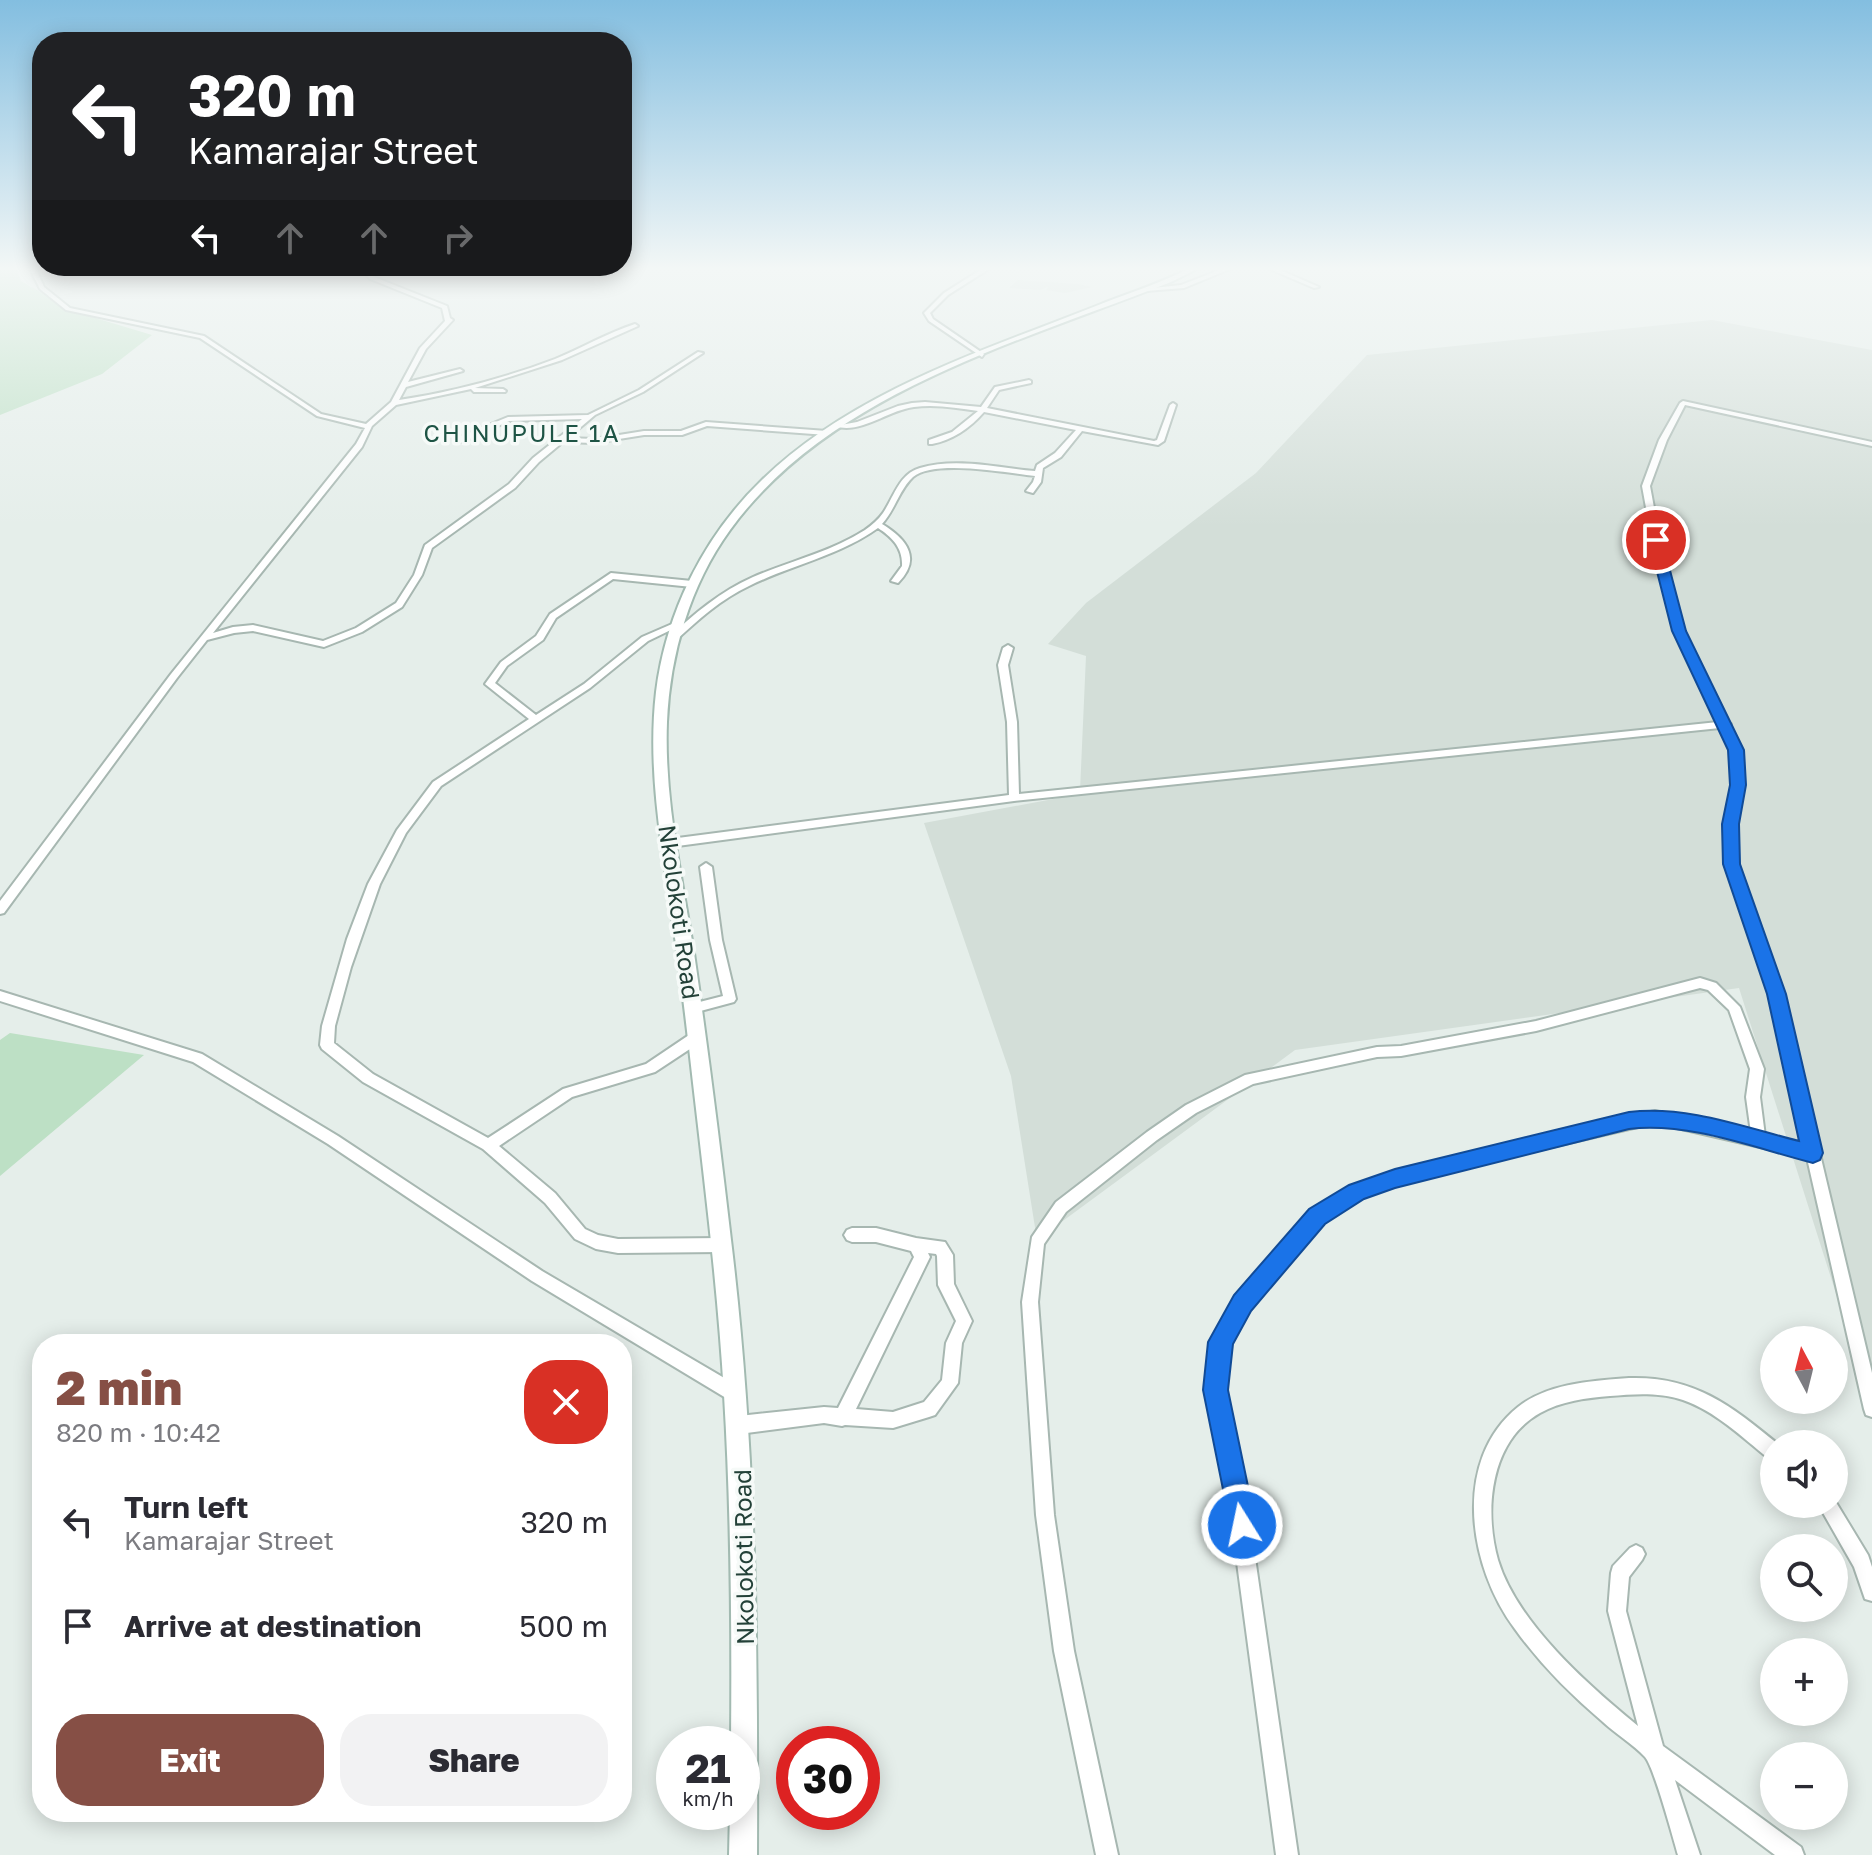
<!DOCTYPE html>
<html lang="en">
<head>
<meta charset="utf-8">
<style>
  body { margin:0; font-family:"Golos Text",sans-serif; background:#f2f2f3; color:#2b2b33; height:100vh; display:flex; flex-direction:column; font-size:30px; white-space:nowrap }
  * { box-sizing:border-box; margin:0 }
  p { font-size:26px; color:#7c7c81 }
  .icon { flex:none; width:44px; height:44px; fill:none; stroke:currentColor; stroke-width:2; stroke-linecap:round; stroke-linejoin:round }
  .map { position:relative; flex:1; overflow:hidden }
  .panel { position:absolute; left:32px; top:1334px; width:600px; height:488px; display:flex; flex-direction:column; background:#fff; border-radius:32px; box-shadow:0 4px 20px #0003 }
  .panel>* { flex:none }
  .top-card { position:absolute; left:32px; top:32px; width:600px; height:244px; border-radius:32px; box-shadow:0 4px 20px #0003; background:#202124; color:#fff; overflow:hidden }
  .needle { width:52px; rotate:353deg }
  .buttons { position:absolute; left:1760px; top:1326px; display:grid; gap:16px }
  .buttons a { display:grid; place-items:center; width:88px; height:88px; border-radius:50%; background:#fff; box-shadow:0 4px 20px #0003; font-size:40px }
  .speed { position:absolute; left:656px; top:1726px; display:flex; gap:16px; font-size:40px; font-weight:700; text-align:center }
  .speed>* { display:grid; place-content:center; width:104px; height:104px; border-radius:50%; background:#fff; box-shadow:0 4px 20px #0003; line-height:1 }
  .speed small { font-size:20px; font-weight:400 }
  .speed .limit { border:12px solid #d22; background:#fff; color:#111 }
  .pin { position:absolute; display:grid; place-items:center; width:68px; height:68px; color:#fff; margin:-34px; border:4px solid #fff; border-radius:50%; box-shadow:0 2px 8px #0007 }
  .me { position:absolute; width:88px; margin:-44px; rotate:350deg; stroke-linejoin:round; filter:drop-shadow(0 0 6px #0008) }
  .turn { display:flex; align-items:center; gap:28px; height:168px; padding:0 24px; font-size:36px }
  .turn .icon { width:104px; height:104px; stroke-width:2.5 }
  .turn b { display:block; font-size:56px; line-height:68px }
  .lanes { display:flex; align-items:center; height:76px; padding:0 24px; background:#0003; justify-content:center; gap:40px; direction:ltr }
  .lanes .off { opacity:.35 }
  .round { display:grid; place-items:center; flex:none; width:84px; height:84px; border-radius:32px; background:#f2f2f3 }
  .headline { display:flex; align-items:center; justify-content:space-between; height:136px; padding:0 24px }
  h1 { font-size:48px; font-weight:800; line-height:60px; color:#864f45 }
  .button { display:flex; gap:16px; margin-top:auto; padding:16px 24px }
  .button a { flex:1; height:92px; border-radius:32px; background:#864f45; color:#fff; font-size:32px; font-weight:800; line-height:92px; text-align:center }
  .button a+a { background:#f2f2f3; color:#2b2b33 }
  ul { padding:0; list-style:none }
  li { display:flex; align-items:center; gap:24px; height:104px; padding:0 24px }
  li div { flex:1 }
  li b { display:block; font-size:30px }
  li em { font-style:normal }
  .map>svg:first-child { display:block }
</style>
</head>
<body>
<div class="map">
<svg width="1872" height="1855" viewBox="0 0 1872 1855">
  <rect width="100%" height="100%" fill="#e5eeea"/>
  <path fill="#d3ded8" d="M 1018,280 L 1078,284 L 1092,287 L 1065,293 L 1046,290 L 1048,287 L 1040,290 L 1009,288 Z
    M 1712,320 L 1872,350 L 1872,1407 L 1739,988 L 1295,1050 L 1037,1240 L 1011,1076 L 924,823 L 1064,797 L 1080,791 L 1086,656 L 1048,644 L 1086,603 L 1256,473 L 1367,355 Z"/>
  <path fill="#bde0c5" d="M 0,267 L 16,267 L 21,281 L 72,311 L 152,335 L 102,374 L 0,415 Z
    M 10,1033 L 144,1055 L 0,1176 L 0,1040 Z"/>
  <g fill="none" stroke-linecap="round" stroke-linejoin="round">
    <defs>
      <path id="street" d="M 29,267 L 35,267 L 44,287 L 70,308 L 204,336 L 321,414 L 366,424 L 391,402 L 420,348 L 445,321 L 442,308 L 370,279 L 359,267 L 365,267 L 374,277 L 447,306 L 450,318 L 453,320 L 426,349 L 408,382 L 460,369 L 463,371 L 406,387 L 399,400 C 452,392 505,378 555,359 C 582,348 607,333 635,324 L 638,326 L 562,360 L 475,388 L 503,389 L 506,391 L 505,392 L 474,392 L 471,389 L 396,405 L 372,426 L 362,447 L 213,633 L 233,627 L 253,625 L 323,641 L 356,628 L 396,603 L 414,575 L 425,545 L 509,484 L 533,458 L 582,419 L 509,421 L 463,442 L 457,442 L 457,438 L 508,417 L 588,415 L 639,390 L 698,352 L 703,353 L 643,392 L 595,415 L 568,438 L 594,439 L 644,431 L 681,431 L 706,422 L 827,431 L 831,433 L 827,435 L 707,426 L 682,435 L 644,435 L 594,443 L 563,442 L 539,462 L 515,488 L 432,548 L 422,575 L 402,607 L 362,632 L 324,647 L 253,631 L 234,633 L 207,640 L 177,678 L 4,913 L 0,914 L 0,901 L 171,674 L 356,444 L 365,428 L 317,416 L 200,338 L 66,310 L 40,289 Z
        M 985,267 L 992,267 L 948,295 L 930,313 L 933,319 L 984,354 L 982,357 L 929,321 L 924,313 L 944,293 Z
        M 1227,267 L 1235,267 L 1184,288 L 1146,291 L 1143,289 L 1181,285 Z
        M 1265,267 L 1273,267 L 1319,287 L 1314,288 Z
        M 1029,380 L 1031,381 L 1031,383 L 999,390 L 987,408 L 1154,441 L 1157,440 L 1170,405 L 1173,403 L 1176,405 L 1164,441 L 1158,445 L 1082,431 L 1061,457 L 1043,468 L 1041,482 L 1033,493 L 1026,491 L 1033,482 L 1035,476 C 1007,473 934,459 913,477 C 899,490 895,510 882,524 C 907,539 922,559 898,583 L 891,581 L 902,566 C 903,548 892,537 878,528 C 839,556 791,565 749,586 C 721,599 698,620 675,641 L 669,641 L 669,637 C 694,614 721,591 753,577 C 790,561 831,552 865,530 C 872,525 878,520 883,513 C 894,497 899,474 920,468 C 956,457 999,468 1035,471 L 1037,465 L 1055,453 L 1076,430 L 984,412 C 970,428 953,440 932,444 L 929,444 L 929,440 L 952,432 L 978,411 C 957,408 935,404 914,407 C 888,410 860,435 835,426 L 857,422 L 898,406 L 912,403 L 925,402 L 981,407 L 995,387 Z
        M 1683,401 L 1872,442 L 1872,446 L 1685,405 L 1667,440 L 1650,486 L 1660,540 L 1684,631 L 1727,721 L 1731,724 L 1730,726 L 1741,750 L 1743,785 L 1736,824 L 1738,864 L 1782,994 L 1872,1373 L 1872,1417 L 1866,1415 L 1864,1409 L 1807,1158 L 1655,1123 L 1435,1174 L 1361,1197 L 1322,1221 L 1249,1308 L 1229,1344 L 1223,1390 L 1246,1495 L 1298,1855 L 1276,1855 L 1228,1495 L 1207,1390 L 1213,1342 L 1237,1298 L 1312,1211 L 1357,1186 L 1435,1162 L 1655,1111 L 1751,1133 L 1746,1097 L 1750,1069 L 1729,1010 L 1708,990 L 1700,988 L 1536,1031 L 1401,1056 L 1377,1057 L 1253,1084 L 1196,1113 L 1157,1140 L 1066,1212 L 1044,1244 L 1038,1302 L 1054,1515 L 1074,1651 L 1118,1855 L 1096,1855 L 1054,1651 L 1036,1515 L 1022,1302 L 1032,1237 L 1056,1202 L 1147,1132 L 1186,1105 L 1245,1075 L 1377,1047 L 1401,1046 L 1536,1021 L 1700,978 L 1716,983 L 1740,1007 L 1764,1069 L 1760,1097 L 1765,1136 L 1804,1145 L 1770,994 L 1726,864 L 1726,824 L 1733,785 L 1731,750 L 1720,728 L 1014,801 L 670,847 L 664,843 L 670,839 L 1009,795 L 1007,722 L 998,665 L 1003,648 L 1008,645 L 1013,648 L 1008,665 L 1017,722 L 1019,794 L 1718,722 L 1674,631 L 1652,540 L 1642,486 L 1659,440 L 1680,403 Z
        M 611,573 L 692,581 L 696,584 L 692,587 L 613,579 L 556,618 L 543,640 L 507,666 L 495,683 L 536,715 L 584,684 L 642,637 L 672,624 L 675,623 L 679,626 L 648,641 L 590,688 L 441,786 L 406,833 L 380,884 L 351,967 L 335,1026 L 334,1043 L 373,1074 L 488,1138 L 563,1089 L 646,1064 L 692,1033 L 697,1032 L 702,1033 L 704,1037 L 702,1041 L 655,1072 L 572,1097 L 499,1146 L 555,1193 L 585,1229 L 598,1235 L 618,1239 L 722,1238 L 727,1240 L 730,1245 L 727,1250 L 722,1252 L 618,1253 L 596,1249 L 575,1239 L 545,1203 L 483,1149 L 363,1082 L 322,1049 L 320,1045 L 322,1026 L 347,939 L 368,884 L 397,830 L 433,782 L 529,719 L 485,684 L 501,662 L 536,636 L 550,614 Z
        M 706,863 L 712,867 L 722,940 L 736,999 L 734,1002 L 693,1013 L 688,1011 L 687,1008 L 688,1005 L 723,996 L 710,940 L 700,867 Z
        M 0,991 L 202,1054 L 338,1136 L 542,1271 L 743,1389 L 745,1395 L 743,1401 L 737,1403 L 731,1401 L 532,1281 L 328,1144 L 193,1062 L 0,1001 Z
        M 852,1228 L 876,1228 L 916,1238 L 945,1242 L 953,1255 L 954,1284 L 972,1321 L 962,1343 L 958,1383 L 935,1415 L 929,1417 L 893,1428 L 845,1425 L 842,1426 L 824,1423 L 739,1434 L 733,1431 L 730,1425 L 733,1419 L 739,1416 L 824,1407 L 838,1408 L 914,1257 L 911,1251 L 876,1242 L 852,1242 L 847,1240 L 844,1235 L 847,1230 ZM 928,1253 L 936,1254 L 937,1256 L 938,1285 L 956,1321 L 946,1343 L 942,1380 L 924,1402 L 893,1412 L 856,1409 L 930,1257 Z
        M 1629,1378 C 1694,1376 1730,1405 1778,1444 L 1774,1444 L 1774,1461 L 1768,1458 C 1742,1437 1715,1411 1683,1400 C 1659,1392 1634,1394 1610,1396 C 1587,1398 1561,1401 1540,1413 C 1490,1441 1484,1510 1498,1560 C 1517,1623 1589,1686 1638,1726 L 1608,1611 L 1611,1573 L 1613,1566 L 1630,1548 L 1636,1545 L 1642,1548 L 1645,1554 L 1642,1560 L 1629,1577 L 1626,1611 L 1663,1746 L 1801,1847 L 1804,1855 L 1775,1855 L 1675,1780 L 1700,1855 L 1678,1855 C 1673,1838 1654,1767 1645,1757 C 1633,1744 1616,1734 1603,1722 C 1570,1694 1540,1664 1515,1629 C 1469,1568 1451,1461 1518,1407 C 1548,1383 1592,1381 1629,1378 Z
        M 1834,1499 L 1868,1555 L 1872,1567 L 1872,1601 L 1865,1599 L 1854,1567 L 1818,1504 L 1834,1504 Z"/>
      <path id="secondary" d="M 1192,267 L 1201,267 L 1171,282 C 1020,342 830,392 730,530 C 690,585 670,654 667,722 C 664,800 682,877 694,953 C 708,1049 720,1145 731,1240 C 756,1444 758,1650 757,1855 L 729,1855 L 730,1812 L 742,1812 L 742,1744 L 731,1744 C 732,1628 731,1511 724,1395 C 718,1291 705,1187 693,1083 C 687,1030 681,977 673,924 C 662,847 647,770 656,692 C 666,612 704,536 762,480 C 855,390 983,351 1101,304 C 1132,292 1163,282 1192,267 Z"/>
    </defs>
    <use href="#street" stroke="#a7b7b1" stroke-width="4"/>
    <use href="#secondary" stroke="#a2bab1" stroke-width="4"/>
    <use href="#street" fill="#fff" fill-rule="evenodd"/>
    <use href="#secondary" fill="#fff" fill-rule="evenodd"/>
  </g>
  <linearGradient id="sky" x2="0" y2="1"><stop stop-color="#83bee0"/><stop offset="0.51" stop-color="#f3f7f6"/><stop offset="1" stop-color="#f3f7f6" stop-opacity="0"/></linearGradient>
  <rect width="1872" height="527" fill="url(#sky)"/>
  <path fill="#1a73e8" stroke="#114b97" stroke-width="2" d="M 1656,536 L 1662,540 L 1686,631 L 1744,750 L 1746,785 L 1739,824 L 1740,864 L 1786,994 L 1823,1153 L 1820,1160 L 1813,1163 C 1754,1148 1690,1122 1629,1129 L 1395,1188 L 1364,1199 L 1325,1224 L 1251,1311 L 1233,1344 L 1228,1390 L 1256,1525 L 1252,1534 L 1242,1538 L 1232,1534 L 1203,1390 L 1208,1342 L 1234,1295 L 1309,1209 L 1349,1185 L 1395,1169 L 1629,1112 C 1686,1105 1744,1127 1799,1141 L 1767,994 L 1723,864 L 1722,824 L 1730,785 L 1728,750 L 1672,631 L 1649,540 Z"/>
  <g text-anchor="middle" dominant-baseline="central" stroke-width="7" stroke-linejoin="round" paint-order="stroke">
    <g font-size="24" letter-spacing="2" fill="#1e5445" stroke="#f6faf8">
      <text x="522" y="432">CHINUPULE 1A</text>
    </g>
    <g font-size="24" fill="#234138" stroke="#f6faf8">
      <text transform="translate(680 912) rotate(82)">Nkolokoti Road</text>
      <text transform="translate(743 1557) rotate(-91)">Nkolokoti Road</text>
    </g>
  </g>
</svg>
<div class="buttons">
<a><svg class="needle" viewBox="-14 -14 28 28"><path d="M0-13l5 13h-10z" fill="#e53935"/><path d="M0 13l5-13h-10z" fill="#7c7c81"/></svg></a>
<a><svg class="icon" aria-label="sound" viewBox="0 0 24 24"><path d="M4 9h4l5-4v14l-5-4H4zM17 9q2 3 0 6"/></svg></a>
<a><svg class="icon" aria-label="search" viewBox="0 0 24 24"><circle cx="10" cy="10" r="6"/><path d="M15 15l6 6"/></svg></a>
<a>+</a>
<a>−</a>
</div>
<div class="speed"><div>21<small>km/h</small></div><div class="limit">30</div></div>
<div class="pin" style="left:1656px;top:540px;background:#d93025"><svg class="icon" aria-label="arrive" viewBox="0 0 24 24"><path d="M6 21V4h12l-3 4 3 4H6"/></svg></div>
<svg class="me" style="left:1242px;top:1525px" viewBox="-20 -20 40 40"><circle r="17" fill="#1a73e8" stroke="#fff" stroke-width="3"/><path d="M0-11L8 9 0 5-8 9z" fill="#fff"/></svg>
<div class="top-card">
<div class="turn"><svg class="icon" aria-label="left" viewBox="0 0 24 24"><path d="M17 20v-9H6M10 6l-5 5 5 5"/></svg><div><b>320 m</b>Kamarajar Street</div></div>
<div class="lanes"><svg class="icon" aria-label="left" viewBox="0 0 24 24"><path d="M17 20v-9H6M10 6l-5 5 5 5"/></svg><svg class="icon off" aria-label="ahead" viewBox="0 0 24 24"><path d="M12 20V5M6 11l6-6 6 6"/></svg><svg class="icon off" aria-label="ahead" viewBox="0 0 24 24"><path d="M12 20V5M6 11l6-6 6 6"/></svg><svg class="icon off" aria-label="right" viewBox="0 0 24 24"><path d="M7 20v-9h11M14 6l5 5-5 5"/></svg></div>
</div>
<section class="panel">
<div class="headline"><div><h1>2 min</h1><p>820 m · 10:42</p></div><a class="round" style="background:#d93025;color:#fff"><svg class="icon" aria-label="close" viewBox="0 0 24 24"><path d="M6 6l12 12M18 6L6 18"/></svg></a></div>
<ul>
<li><svg class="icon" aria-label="left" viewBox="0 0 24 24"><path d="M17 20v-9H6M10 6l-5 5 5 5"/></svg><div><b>Turn left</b><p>Kamarajar Street</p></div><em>320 m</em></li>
<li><svg class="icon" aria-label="arrive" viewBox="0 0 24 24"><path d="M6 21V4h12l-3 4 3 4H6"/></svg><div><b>Arrive at destination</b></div><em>500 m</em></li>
</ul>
<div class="button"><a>Exit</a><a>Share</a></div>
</section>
</div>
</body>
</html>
